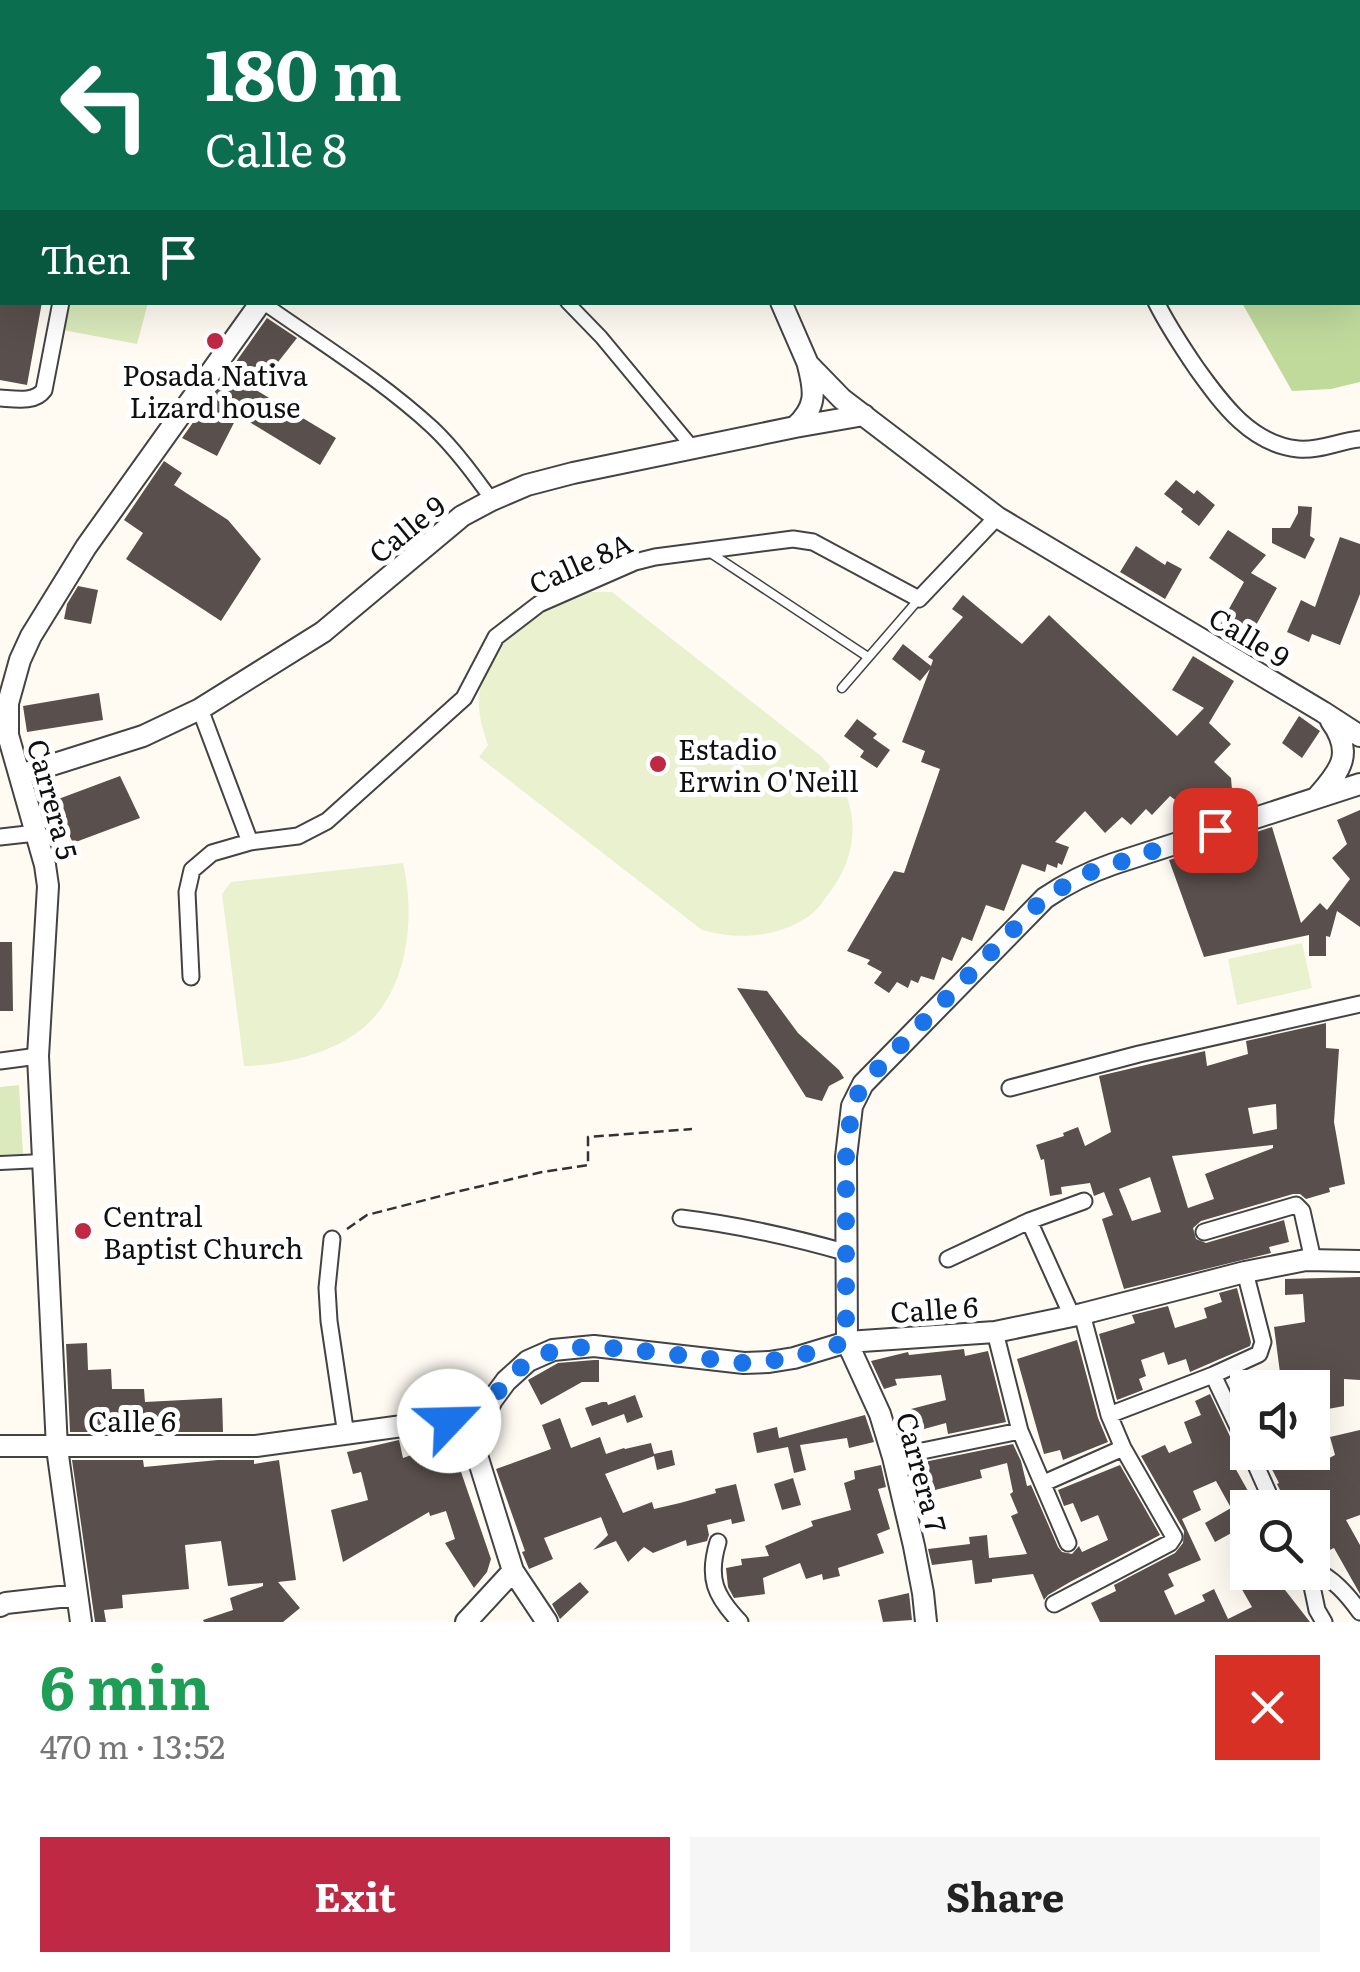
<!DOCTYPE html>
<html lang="en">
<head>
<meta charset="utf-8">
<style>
  body { margin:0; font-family:Literata,serif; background:#f6f6f6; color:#222; height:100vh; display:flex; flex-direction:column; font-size:38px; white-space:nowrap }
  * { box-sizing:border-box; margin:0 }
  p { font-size:32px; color:#767676 }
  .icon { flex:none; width:55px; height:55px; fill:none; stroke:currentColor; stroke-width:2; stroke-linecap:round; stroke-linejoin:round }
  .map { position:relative; height:1622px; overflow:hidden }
  .details { display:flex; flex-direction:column; background:#fff; flex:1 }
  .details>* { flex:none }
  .top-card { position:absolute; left:0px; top:0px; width:1360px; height:305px; box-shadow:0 10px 40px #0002; background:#0b6e4f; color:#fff; overflow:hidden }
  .buttons { position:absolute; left:1230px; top:1370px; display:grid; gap:20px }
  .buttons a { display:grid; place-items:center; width:100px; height:100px; border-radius:0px; background:#fff; box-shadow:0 10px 40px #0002; font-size:50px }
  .pin { position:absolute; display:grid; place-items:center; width:85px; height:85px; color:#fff; margin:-42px; border-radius:20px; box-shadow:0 5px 15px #0006 }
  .me { position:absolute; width:110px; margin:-55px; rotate:66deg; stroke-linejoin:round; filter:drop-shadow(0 0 8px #0008) }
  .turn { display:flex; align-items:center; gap:35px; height:210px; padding:0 40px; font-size:45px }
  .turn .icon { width:130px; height:130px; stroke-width:2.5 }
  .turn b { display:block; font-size:70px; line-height:85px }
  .then { display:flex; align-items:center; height:95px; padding:0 40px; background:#0003; gap:20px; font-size:38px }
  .round { display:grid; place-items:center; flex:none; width:105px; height:105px; border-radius:0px; background:#f6f6f6 }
  .summary { display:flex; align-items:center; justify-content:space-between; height:170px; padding:0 40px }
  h1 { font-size:60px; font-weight:700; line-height:75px; color:#1e9e55 }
  .primary-button { display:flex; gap:20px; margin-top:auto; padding:20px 40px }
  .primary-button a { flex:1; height:115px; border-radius:0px; background:#bf2943; color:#fff; font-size:40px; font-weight:700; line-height:115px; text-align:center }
  .primary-button a+a { background:#f6f6f6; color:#222 }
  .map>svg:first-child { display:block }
</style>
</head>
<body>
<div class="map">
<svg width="1360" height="1622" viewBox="0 0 1360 1622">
  <rect width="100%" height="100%" fill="#fffbf3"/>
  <path fill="#daeabc" d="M 69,303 L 148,303 L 137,344 L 63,330 Z
    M 19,1085 L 23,1154 L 0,1155 L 0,1087 Z"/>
  <path fill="#c0da9c" d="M 1358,38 L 1360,39 L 1360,382 L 1331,389 L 1292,391 L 1242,303 L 1358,302 Z"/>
  <path fill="#e9f1ce" d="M 591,592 L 612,592 L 821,756 C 861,798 863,851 827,896 C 821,904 815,913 806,918 C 775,938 736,940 702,930 L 479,757 L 488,745 C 483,730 478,715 479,699 C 481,666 511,626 539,611 C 556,602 574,597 591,592 Z
    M 403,863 C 416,918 408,991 362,1029 C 331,1054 283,1065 244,1066 L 222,894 L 231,882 Z
    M 1302,943 L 1312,988 L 1237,1005 L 1228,959 Z"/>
  <path fill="#594f4c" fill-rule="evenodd" d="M 0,302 L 42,302 L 27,385 L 0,380 Z
    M 267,318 L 297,338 L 256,390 L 336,438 L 320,465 L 238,415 L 217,456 L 182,438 Z
    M 164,461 L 182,473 L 174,485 L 228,520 L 261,559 L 221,621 L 126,559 L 143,533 L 124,520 Z
    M 1176,480 L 1194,494 L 1197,490 L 1215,505 L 1199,526 L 1181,512 L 1183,509 L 1164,494 Z
    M 1298,506 L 1312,507 L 1310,536 L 1315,539 L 1305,559 L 1272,543 L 1272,528 L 1290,528 L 1298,513 Z
    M 1228,530 L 1266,555 L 1251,573 L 1277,588 L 1243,648 L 1216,632 L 1244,582 L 1209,558 Z
    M 1340,537 L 1360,544 L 1360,594 L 1340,645 L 1312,634 L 1309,642 L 1287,632 L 1301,600 L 1315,607 Z
    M 1136,546 L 1165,565 L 1167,561 L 1182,569 L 1165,599 L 1120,572 Z
    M 78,586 L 98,590 L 91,624 L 64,619 L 67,604 Z
    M 963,595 L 1022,644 L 1049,615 L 1177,736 L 1204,708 L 1172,690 L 1193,656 L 1234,681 L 1209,723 L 1231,744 L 1214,762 L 1231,778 L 1232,790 L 1214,791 L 1204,798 L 1191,812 L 1170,796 L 1152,815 L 1146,809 L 1131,825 L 1122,817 L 1105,833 L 1085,811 L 1055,842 L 1069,847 L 1062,865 L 1058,863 L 1057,868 L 1047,864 L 1045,872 L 1022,864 L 1004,911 L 986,905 L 972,941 L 962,937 L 952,961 L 942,957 L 934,980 L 921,976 L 918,983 L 911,980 L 908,988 L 897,982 L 889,993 L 874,983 L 882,972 L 867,964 L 870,960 L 847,951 L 894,871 L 904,873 L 940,769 L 921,762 L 925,751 L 902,742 L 930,669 L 920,681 L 892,659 L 903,644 L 931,666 L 933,660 L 928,657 L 963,617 L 952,609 Z
    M 99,693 L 103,720 L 27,732 L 23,706 Z
    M 1299,716 L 1320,731 L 1302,758 L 1282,743 Z
    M 857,719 L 877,734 L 873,738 L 890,750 L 877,768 L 860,757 L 864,751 L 844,736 Z
    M 120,776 L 140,818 L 73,843 L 53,801 Z
    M 1360,810 L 1360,927 L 1337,911 L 1330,937 L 1326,936 L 1326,956 L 1309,956 L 1309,935 L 1204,957 L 1169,860 L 1272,827 L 1301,923 L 1320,903 L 1327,910 L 1350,879 L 1332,858 L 1347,844 L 1337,820 Z
    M 0,942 L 12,942 L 13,1011 L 0,1011 Z
    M 737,988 L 767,991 L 798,1033 L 839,1070 L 844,1078 L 829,1086 L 822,1101 L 806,1097 Z
    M 1326,1023 L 1326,1048 L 1339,1049 L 1334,1122 L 1345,1184 L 1329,1188 L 1330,1192 L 1306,1199 L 1300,1194 L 1293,1194 L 1201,1221 L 1193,1228 L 1196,1239 L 1206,1243 L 1284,1220 L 1289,1242 L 1269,1247 L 1271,1253 L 1124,1289 L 1102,1219 L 1113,1215 L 1104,1192 L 1094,1196 L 1090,1183 L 1061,1187 L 1062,1194 L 1050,1196 L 1044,1159 L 1041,1160 L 1036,1145 L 1064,1136 L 1063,1133 L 1078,1127 L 1085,1146 L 1111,1132 L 1099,1076 L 1205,1051 L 1207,1066 L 1248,1054 L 1246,1041 ZM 1276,1104 L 1277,1129 L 1253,1134 L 1248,1108 ZM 1273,1145 L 1273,1148 L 1205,1174 L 1214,1199 L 1188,1208 L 1172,1156 ZM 1150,1177 L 1161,1212 L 1132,1221 L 1119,1189 Z
    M 1360,1277 L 1360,1380 L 1344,1379 L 1344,1406 L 1312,1412 L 1312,1388 L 1282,1388 L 1274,1327 L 1305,1322 L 1303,1294 L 1285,1295 L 1285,1279 Z
    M 1237,1288 L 1251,1342 L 1250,1346 L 1190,1372 L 1186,1359 L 1168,1365 L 1164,1352 L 1141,1360 L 1146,1376 L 1139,1379 L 1143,1390 L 1117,1400 L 1099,1334 L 1135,1323 L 1132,1315 L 1168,1306 L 1175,1328 L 1207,1318 L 1204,1308 L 1222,1302 L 1219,1293 Z
    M 1077,1340 L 1098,1418 L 1108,1442 L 1063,1460 L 1060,1450 L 1044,1454 L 1017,1359 Z
    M 87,1343 L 88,1370 L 111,1369 L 112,1389 L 144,1389 L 145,1402 L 222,1398 L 223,1432 L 70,1432 L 66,1344 Z
    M 964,1349 L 965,1356 L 988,1351 L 1006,1422 L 948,1434 L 946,1423 L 913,1432 L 907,1410 L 946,1400 L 941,1375 L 895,1379 L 897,1385 L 884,1389 L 871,1361 L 908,1352 L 909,1355 Z
    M 594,1360 L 599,1360 L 599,1382 L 582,1382 L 541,1405 L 528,1380 L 558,1363 Z
    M 1210,1394 L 1242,1462 L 1234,1466 L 1248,1491 L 1248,1498 L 1242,1502 L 1248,1511 L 1248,1524 L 1215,1542 L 1205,1523 L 1231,1508 L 1216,1481 L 1193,1491 L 1201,1510 L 1182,1519 L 1201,1560 L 1168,1574 L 1174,1586 L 1164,1591 L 1175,1615 L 1205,1601 L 1202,1595 L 1214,1589 L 1228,1619 L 1252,1607 L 1236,1579 L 1248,1572 L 1271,1572 L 1310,1622 L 1100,1622 L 1091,1603 L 1116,1591 L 1114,1585 L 1175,1553 L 1183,1543 L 1184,1531 L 1141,1456 L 1165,1445 L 1169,1453 L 1192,1443 L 1184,1422 L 1201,1415 L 1195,1401 Z
    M 635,1395 L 643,1417 L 627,1423 L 624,1414 L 592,1426 L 585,1408 L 602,1402 L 607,1402 L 608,1405 Z
    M 865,1415 L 874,1442 L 849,1448 L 847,1438 L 800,1445 L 806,1470 L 794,1473 L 788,1447 L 757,1453 L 753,1433 L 777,1427 L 779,1438 Z
    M 560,1418 L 571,1448 L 600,1437 L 606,1454 L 624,1448 L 625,1449 L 651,1443 L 654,1454 L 672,1450 L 675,1465 L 657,1470 L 654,1456 L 605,1474 L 623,1513 L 652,1502 L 654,1509 L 680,1503 L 716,1493 L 715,1489 L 736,1484 L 745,1521 L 732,1524 L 731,1519 L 707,1525 L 709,1535 L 707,1541 L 687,1546 L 686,1540 L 653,1553 L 644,1547 L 628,1562 L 616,1541 L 593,1550 L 608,1535 L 601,1517 L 544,1538 L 553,1559 L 529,1569 L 522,1552 L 525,1551 L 496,1469 L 551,1449 L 542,1425 Z
    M 1360,1430 L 1360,1515 L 1346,1520 L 1360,1545 L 1360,1594 L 1334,1548 L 1312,1558 L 1312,1508 L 1289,1508 L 1277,1484 L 1279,1483 L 1263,1452 L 1297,1452 L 1308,1469 L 1335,1455 L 1330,1437 Z
    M 399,1440 L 403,1458 L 428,1449 L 431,1457 L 444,1453 L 451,1472 L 460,1469 L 491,1559 L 487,1572 L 474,1588 L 445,1543 L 455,1539 L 446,1511 L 430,1516 L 429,1512 L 343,1562 L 331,1510 L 368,1500 L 361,1472 L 353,1474 L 347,1452 Z
    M 1013,1444 L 1021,1461 L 1027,1486 L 1031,1485 L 1058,1547 L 1062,1552 L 1072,1554 L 1079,1546 L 1082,1552 L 1108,1540 L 1098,1515 L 1081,1522 L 1073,1503 L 1064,1506 L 1058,1490 L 1120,1465 L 1160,1535 L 1070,1582 L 1048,1595 L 1044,1600 L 1033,1574 L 992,1579 L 992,1582 L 975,1584 L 972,1560 L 932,1565 L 928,1549 L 970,1544 L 969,1537 L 987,1535 L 989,1558 L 1027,1554 L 1011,1516 L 1018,1513 L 1010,1494 L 1013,1492 L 1007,1463 L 980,1470 L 982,1478 L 935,1490 L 934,1486 L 915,1491 L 909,1465 Z
    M 72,1460 L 143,1460 L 144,1467 L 218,1460 L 254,1460 L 254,1464 L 279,1460 L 296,1580 L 278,1582 L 300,1608 L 283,1622 L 204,1622 L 203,1620 L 233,1610 L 230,1598 L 263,1586 L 263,1583 L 228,1586 L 221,1541 L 185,1545 L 189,1589 L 122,1595 L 123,1608 L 104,1610 L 106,1622 L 95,1622 Z
    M 881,1465 L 886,1487 L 878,1489 L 890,1529 L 877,1534 L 884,1553 L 838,1568 L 840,1576 L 823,1580 L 822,1574 L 806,1579 L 800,1563 L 763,1578 L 765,1594 L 734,1598 L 728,1587 L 726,1568 L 742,1565 L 741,1559 L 769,1556 L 765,1546 L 813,1526 L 811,1521 L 851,1510 L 844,1483 L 855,1479 L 854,1471 Z
    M 793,1478 L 801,1505 L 782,1510 L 774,1484 Z
    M 580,1582 L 589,1592 L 560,1619 L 552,1604 Z
    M 909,1593 L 912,1620 L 883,1622 L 878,1600 Z"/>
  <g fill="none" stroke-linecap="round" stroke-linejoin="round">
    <defs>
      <path id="service" d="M 795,2 L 796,0
        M 709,552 L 868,657
        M 842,688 L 919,599"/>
      <path id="pedestrian" d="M 262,302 C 320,343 381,380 433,428 C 455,449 474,475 492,500
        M 567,302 L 601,337 L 694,449
        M 0,1163 L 43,1161"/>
      <path id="minor" d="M 13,0 L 27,2
        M 351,0 L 359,2
        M 113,2 L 114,0
        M 1172,2 L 1173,0
        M 0,132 L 2,117
        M 0,227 L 2,227
        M 1156,302 C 1168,326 1182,347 1197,369 C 1223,405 1251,444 1298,449 C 1320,451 1339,441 1360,439
        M 0,398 C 15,399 35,403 44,390 L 61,302
        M 200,709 L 250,842 L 298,836 L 327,821 L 464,698 L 496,637 L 539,604 L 635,562 L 655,557 L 793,539 L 813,542 L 919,599 L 997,517
        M 0,837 L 36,833
        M 191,977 L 187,892 L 192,870 L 212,853 L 250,842
        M 0,1061 L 38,1056
        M 1010,1088 L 1139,1054 L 1360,1004
        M 681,1218 C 739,1225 792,1237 848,1253
        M 1029,1221 L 1072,1316
        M 1204,1232 L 1296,1205 L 1302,1211 L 1313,1260
        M 332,1239 L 327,1288 L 329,1321 L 346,1435
        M 948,1259 L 1029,1221 L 1084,1201
        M 995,1332 L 1020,1431 L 1068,1543
        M 1213,1375 L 1248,1448
        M 1109,1415 L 1213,1375 L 1259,1354 L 1263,1342 L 1245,1272
        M 1250,1452 L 1275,1508
        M 893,1457 L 1020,1431
        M 1044,1483 L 1123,1448
        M 718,1542 C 707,1578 715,1596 740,1622
        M 1312,1569 C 1333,1578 1347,1594 1360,1612
        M 1309,1572 L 1317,1610 L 1324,1622
        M 1054,1604 L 1170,1543 L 1174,1537 L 1123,1448 L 1109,1415 L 1082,1314"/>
      <path id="tertiary" d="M 624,0 L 626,2
        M 482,2 L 484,0
        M 781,302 L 808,364 L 842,399 L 997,517 L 1323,712 L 1360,736
        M 795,427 C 817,407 815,392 808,365
        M 20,775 L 143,736 L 200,709 L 323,632 L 462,516 L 492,500 L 527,485 L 573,473 L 795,427 L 864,415
        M 1318,796 C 1341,770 1354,753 1331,721
        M 426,1425 L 455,1436 L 476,1452
        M 0,1446 L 256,1446 L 417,1424 L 482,1418
        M 0,1606 L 6,1603 L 77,1595
        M 81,1622 L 57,1448 L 38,1056 L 48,886 L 45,865 L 8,735 L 8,703 L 20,660 L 31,636 L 86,547 L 261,302
        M 466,1622 L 513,1571
        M 547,1622 L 513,1571 L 476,1452 L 480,1424 L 492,1400 L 506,1381 L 528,1361 L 553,1350 L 594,1346 L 744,1363 L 769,1362 L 794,1358 L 847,1342 L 995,1332 L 1082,1314 L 1245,1272 L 1306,1260 L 1360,1261
        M 926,1622 L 923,1593 L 914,1546 L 893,1457 L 880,1414 L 847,1342 L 846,1157 L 852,1106 L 863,1084 L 1045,898 C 1067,883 1087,873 1113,864 L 1360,784"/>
    </defs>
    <use href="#service" stroke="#434343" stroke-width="11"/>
    <use href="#pedestrian" stroke="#434343" stroke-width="16"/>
    <use href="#minor" stroke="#434343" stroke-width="19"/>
    <use href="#tertiary" stroke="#434343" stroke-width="24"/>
    <path stroke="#323232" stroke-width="2.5" stroke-dasharray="10 5" stroke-linecap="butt" d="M 347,1229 L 367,1215 L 460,1191 L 542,1172 L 588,1165 L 588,1137 L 692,1129"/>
    <use href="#service" stroke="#fff" stroke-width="8"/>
    <use href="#pedestrian" stroke="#fff" stroke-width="12"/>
    <use href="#minor" stroke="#fff" stroke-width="15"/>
    <use href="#tertiary" stroke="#fff" stroke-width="20"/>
  </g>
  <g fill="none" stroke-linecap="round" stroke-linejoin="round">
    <path stroke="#1a73e8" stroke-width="18" stroke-dasharray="0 32.4" d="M 449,1421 L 482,1418 C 522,1341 567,1343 644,1351 C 678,1355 711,1359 744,1363 C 780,1362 812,1353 846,1342 L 846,1157 L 852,1106 L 863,1084 L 1044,898 L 1085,874 L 1215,830"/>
  </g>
  <g fill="#bf2943" stroke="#fff" stroke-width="4">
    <circle cx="215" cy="341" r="10"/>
    <circle cx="658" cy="764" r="10"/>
    <circle cx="83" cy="1231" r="10"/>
  </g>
  <g text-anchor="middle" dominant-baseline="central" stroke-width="10" stroke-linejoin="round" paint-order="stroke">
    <g font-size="28" fill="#101010" stroke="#fff" text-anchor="start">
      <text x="215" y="374" text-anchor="middle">Posada Nativa<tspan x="215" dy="32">Lizard house</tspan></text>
      <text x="678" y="748">Estadio<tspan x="678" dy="32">Erwin O'Neill</tspan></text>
      <text x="103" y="1215">Central<tspan x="103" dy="32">Baptist Church</tspan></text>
    </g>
    <g font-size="28" fill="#101010" stroke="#fff">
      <text transform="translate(406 528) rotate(-39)">Calle 9</text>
      <text transform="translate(580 562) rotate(-24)">Calle 8A</text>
      <text transform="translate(1250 636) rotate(31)">Calle 9</text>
      <text transform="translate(54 799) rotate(75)">Carrera 5</text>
      <text transform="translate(934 1308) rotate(-4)">Calle 6</text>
      <text x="132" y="1420">Calle 6</text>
      <text transform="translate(923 1472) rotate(75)">Carrera 7</text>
    </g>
  </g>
</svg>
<div class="buttons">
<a><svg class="icon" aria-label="sound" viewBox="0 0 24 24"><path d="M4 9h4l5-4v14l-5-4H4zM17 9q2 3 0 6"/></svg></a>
<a><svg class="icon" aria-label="search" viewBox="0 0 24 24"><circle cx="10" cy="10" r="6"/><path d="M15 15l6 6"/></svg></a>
</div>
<div class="pin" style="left:1215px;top:830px;background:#d93025"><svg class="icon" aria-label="arrive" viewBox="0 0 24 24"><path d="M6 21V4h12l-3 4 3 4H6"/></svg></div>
<svg class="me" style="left:449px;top:1421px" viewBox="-20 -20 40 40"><circle r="19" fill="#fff"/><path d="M0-13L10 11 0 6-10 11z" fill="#1a73e8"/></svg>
<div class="top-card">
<div class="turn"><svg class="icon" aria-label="left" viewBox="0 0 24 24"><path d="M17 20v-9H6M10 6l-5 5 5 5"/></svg><div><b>180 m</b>Calle 8</div></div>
<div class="then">Then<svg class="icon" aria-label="arrive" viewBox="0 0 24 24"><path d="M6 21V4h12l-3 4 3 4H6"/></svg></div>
</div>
</div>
<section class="details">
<div class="summary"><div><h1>6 min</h1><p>470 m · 13:52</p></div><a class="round" style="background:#d93025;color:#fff"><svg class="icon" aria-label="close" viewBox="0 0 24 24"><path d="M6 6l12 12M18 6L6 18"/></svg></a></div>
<div class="primary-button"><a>Exit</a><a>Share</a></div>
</section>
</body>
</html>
